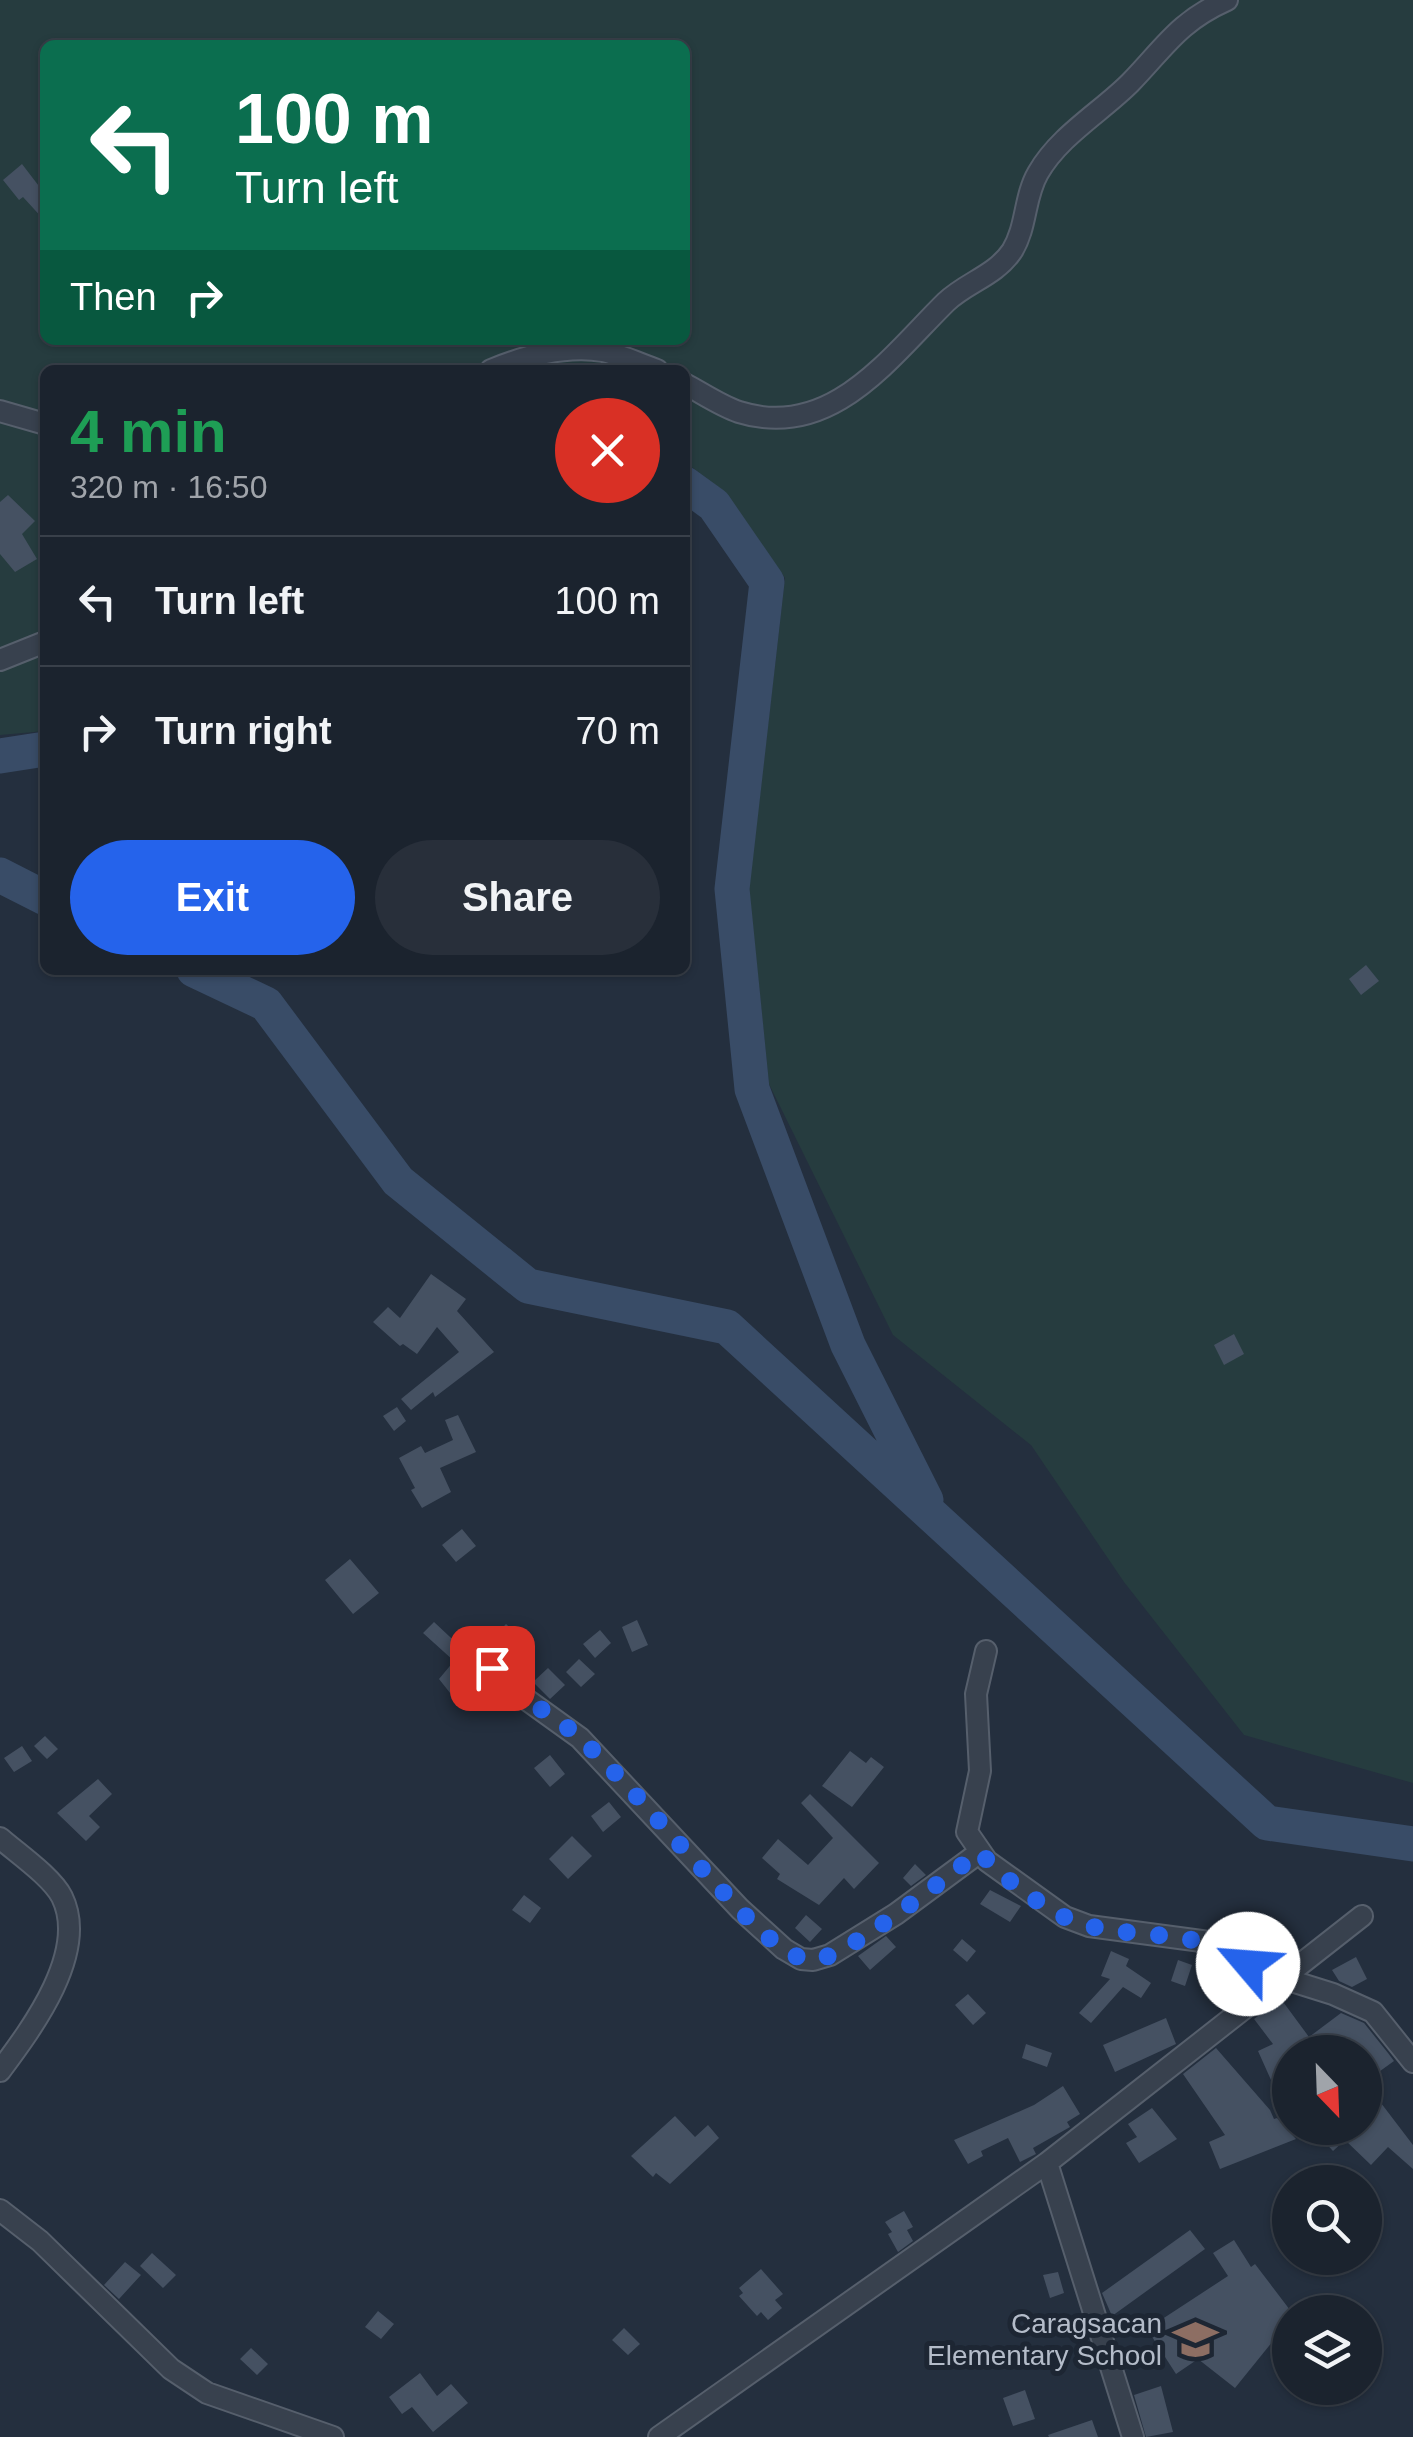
<!DOCTYPE html>
<html lang="en">
<head>
<meta charset="utf-8">
<style>
  body { margin:0; font-family:Helvetica,sans-serif; background:#282f3a; color:#f1f3f6; height:100vh; display:flex; flex-direction:column; font-size:38px; white-space:nowrap }
  * { box-sizing:border-box; margin:0 }
  p { font-size:32px; color:#a0a4aa }
  .icon { flex:none; width:55px; height:55px; fill:none; stroke:currentColor; stroke-width:2; stroke-linecap:round; stroke-linejoin:round }
  .map { position:relative; flex:1; overflow:hidden }
  .panel { position:absolute; left:40px; top:365px; width:650px; height:610px; display:flex; flex-direction:column; background:#1b232e; border-radius:15px; box-shadow:0 2px 8px #0004,0 0 0 2px #39404a }
  .panel>* { flex:none }
  .banner { position:absolute; left:40px; top:40px; width:650px; height:305px; border-radius:15px; box-shadow:0 2px 8px #0004,0 0 0 2px #39404a; background:#0b6e4f; color:#fff; overflow:hidden }
  .needle { width:65px; rotate:157deg }
  .fabs { position:absolute; left:1272px; top:2035px; display:grid; gap:20px }
  .fabs a { display:grid; place-items:center; width:110px; height:110px; border-radius:50%; background:#1b232e; box-shadow:0 2px 8px #0004,0 0 0 2px #39404a; font-size:50px }
  .pin { position:absolute; display:grid; place-items:center; width:85px; height:85px; color:#fff; margin:-42px; border-radius:20px; box-shadow:0 5px 15px #0006 }
  .me { position:absolute; width:110px; margin:-55px; rotate:297deg; stroke-linejoin:round; filter:drop-shadow(0 0 8px #0008) }
  .turn { display:flex; align-items:center; gap:35px; height:210px; padding:0 30px; font-size:45px }
  .turn .icon { width:130px; height:130px; stroke-width:2.5 }
  .turn b { display:block; font-size:70px; line-height:85px }
  .then { display:flex; align-items:center; height:95px; padding:0 30px; background:#0003; gap:20px; font-size:38px }
  .round { display:grid; place-items:center; flex:none; width:105px; height:105px; border-radius:52px; background:#282f3a }
  .headline { display:flex; align-items:center; justify-content:space-between; height:170px; padding:0 30px }
  h1 { font-size:60px; font-weight:600; line-height:75px; color:#1e9e55 }
  .primary-button { display:flex; gap:20px; margin-top:auto; padding:20px 30px }
  .primary-button a { flex:1; height:115px; border-radius:60px; background:#2563eb; color:#fff; font-size:40px; font-weight:600; line-height:115px; text-align:center }
  .primary-button a+a { background:#282f3a; color:#f1f3f6 }
  ul { padding:0; list-style:none }
  li { display:flex; align-items:center; gap:30px; height:130px; padding:0 30px; border-top:2px solid #39404a }
  li div { flex:1 }
  li b { display:block; font-size:38px }
  li em { font-style:normal }
  .map>svg:first-child { display:block }
</style>
</head>
<body>
<div class="map">
<svg width="1413" height="2437" viewBox="0 0 1413 2437">
  <rect width="100%" height="100%" fill="#242f3e"/>
  <path fill="#263c3f" fill-rule="evenodd" d="M 0,0 L 1413,0 L 1413,1783 L 1244,1735 L 1124,1582 L 1031,1445 L 893,1335 L 769,1084 L 749,889 L 785,578 L 726,493 L 685,462 L 685,370 L 45,370 L 45,731 L 0,735 ZM 45,45 L 685,45 L 685,340 L 45,340 Z"/>
  <g fill="none" stroke-linecap="round" stroke-linejoin="round">
    <path stroke="#394c67" stroke-width="35" d="M 685,484 L 714,505 L 767,582 L 732,889 L 752,1089 L 848,1345 L 926,1500
      M 0,756 L 45,749
      M 0,875 L 45,898
      M 194,970 L 266,1004 L 398,1181 L 528,1286 L 727,1327 L 1267,1823 L 1413,1844"/>
  </g>
  <path fill="#455162" d="M 22,164 L 45,194 L 45,221 L 23,197 L 19,200 L 3,180 Z
    M 8,495 L 35,521 L 22,534 L 37,559 L 15,572 L 0,554 L 0,502 Z
    M 1366,965 L 1379,981 L 1361,995 L 1349,979 Z
    M 431,1274 L 466,1299 L 457,1311 L 494,1352 L 435,1397 L 433,1392 L 411,1410 L 401,1399 L 459,1352 L 437,1327 L 417,1354 L 403,1344 L 400,1346 L 373,1322 L 388,1307 L 400,1318 Z
    M 1234,1334 L 1244,1354 L 1224,1365 L 1214,1345 Z
    M 397,1407 L 406,1421 L 394,1431 L 383,1416 Z
    M 458,1415 L 476,1452 L 440,1468 L 451,1492 L 422,1508 L 411,1490 L 415,1488 L 399,1458 L 421,1446 L 425,1453 L 453,1440 L 445,1420 Z
    M 462,1529 L 476,1546 L 456,1562 L 442,1545 Z
    M 350,1559 L 379,1593 L 353,1614 L 325,1580 Z
    M 637,1620 L 648,1645 L 632,1652 L 622,1627 Z
    M 434,1622 L 479,1664 L 473,1673 L 492,1695 L 476,1708 L 462,1691 L 454,1698 L 439,1679 L 454,1661 L 423,1633 Z
    M 506,1624 L 524,1641 L 511,1655 L 493,1638 Z
    M 600,1630 L 611,1643 L 595,1658 L 583,1644 Z
    M 579,1659 L 595,1674 L 581,1687 L 566,1672 Z
    M 548,1668 L 565,1685 L 550,1699 L 533,1682 Z
    M 45,1736 L 58,1749 L 47,1759 L 34,1746 Z
    M 22,1746 L 32,1761 L 14,1772 L 4,1758 Z
    M 850,1751 L 866,1763 L 871,1757 L 884,1767 L 852,1807 L 822,1786 Z
    M 550,1755 L 565,1774 L 550,1787 L 534,1768 Z
    M 98,1779 L 112,1794 L 89,1816 L 100,1827 L 86,1841 L 57,1813 Z
    M 810,1794 L 879,1863 L 854,1889 L 844,1878 L 819,1905 L 777,1879 L 780,1874 L 762,1858 L 778,1839 L 808,1865 L 833,1838 L 801,1803 Z
    M 609,1802 L 621,1817 L 603,1832 L 591,1816 Z
    M 572,1836 L 592,1856 L 568,1879 L 549,1859 Z
    M 915,1864 L 926,1875 L 911,1886 L 903,1878 Z
    M 990,1890 L 1021,1906 L 1010,1922 L 980,1904 Z
    M 524,1895 L 541,1908 L 530,1923 L 512,1910 Z
    M 806,1915 L 822,1929 L 810,1942 L 795,1928 Z
    M 886,1936 L 896,1947 L 870,1970 L 858,1956 Z
    M 962,1939 L 976,1951 L 967,1962 L 953,1950 Z
    M 1111,1951 L 1129,1959 L 1126,1966 L 1151,1983 L 1141,1998 L 1123,1987 L 1091,2023 L 1079,2013 L 1110,1979 L 1101,1976 Z
    M 1356,1957 L 1367,1979 L 1352,1987 L 1339,1981 L 1332,1970 Z
    M 1178,1960 L 1192,1965 L 1185,1986 L 1171,1981 Z
    M 968,1994 L 986,2013 L 973,2025 L 955,2005 Z
    M 1281,1999 L 1309,2037 L 1341,2013 L 1364,2023 L 1388,2053 L 1394,2061 L 1365,2082 L 1413,2145 L 1413,2169 L 1388,2147 L 1371,2165 L 1345,2140 L 1333,2151 L 1321,2138 L 1332,2128 L 1365,2128 L 1365,2052 L 1290,2052 L 1290,2069 L 1271,2080 L 1258,2051 L 1273,2044 L 1254,2019 Z
    M 1166,2018 L 1176,2044 L 1115,2072 L 1103,2045 Z
    M 1026,2044 L 1052,2053 L 1047,2067 L 1022,2058 Z
    M 1216,2048 L 1270,2110 L 1274,2119 L 1277,2118 L 1296,2139 L 1220,2169 L 1209,2142 L 1225,2135 L 1183,2074 Z
    M 1063,2086 L 1080,2114 L 1067,2122 L 1070,2127 L 1033,2148 L 1036,2154 L 1020,2162 L 1008,2138 L 981,2151 L 983,2156 L 968,2164 L 954,2140 L 1034,2105 Z
    M 1152,2108 L 1177,2139 L 1139,2163 L 1126,2143 L 1137,2137 L 1128,2124 Z
    M 675,2116 L 695,2137 L 708,2125 L 719,2138 L 670,2184 L 656,2173 L 653,2177 L 631,2156 Z
    M 904,2211 L 913,2227 L 907,2230 L 913,2241 L 898,2252 L 888,2234 L 892,2232 L 885,2222 Z
    M 1190,2230 L 1205,2249 L 1112,2316 L 1102,2293 Z
    M 1234,2240 L 1251,2267 L 1255,2264 L 1290,2310 L 1290,2326 L 1277,2336 L 1235,2388 L 1198,2359 L 1176,2374 L 1147,2329 L 1228,2276 L 1213,2253 Z
    M 152,2253 L 176,2275 L 163,2288 L 140,2266 Z
    M 125,2262 L 141,2275 L 119,2299 L 104,2285 Z
    M 761,2269 L 783,2294 L 775,2300 L 782,2308 L 768,2320 L 761,2312 L 757,2316 L 739,2296 L 743,2293 L 739,2288 Z
    M 1058,2272 L 1064,2293 L 1050,2298 L 1043,2275 Z
    M 378,2311 L 394,2324 L 381,2339 L 365,2327 Z
    M 624,2328 L 640,2344 L 628,2355 L 612,2340 Z
    M 251,2348 L 268,2364 L 257,2375 L 240,2359 Z
    M 420,2373 L 437,2396 L 451,2384 L 468,2403 L 433,2432 L 412,2407 L 402,2414 L 389,2397 Z
    M 1161,2386 L 1173,2432 L 1146,2437 L 1134,2395 Z
    M 1025,2390 L 1035,2419 L 1013,2426 L 1003,2398 Z
    M 1092,2420 L 1098,2437 L 1049,2437 L 1048,2435 Z"/>
  <g fill="none" stroke-linecap="round" stroke-linejoin="round">
    <defs>
      <path id="street" d="M 491,370 C 525,356 565,345 603,351 C 621,355 640,364 657,370
        M 685,384 C 702,393 721,406 739,412 C 831,441 889,358 946,302 C 967,282 995,276 1012,251 C 1027,227 1024,197 1038,173 C 1059,136 1101,112 1130,83 C 1165,47 1178,22 1227,0
        M 0,411 L 45,424
        M 0,660 L 45,642
        M 986,1651 L 976,1694 L 980,1771 L 967,1832 L 987,1861 L 1065,1917 L 1089,1926 L 1209,1942 L 1234,1953 L 1270,1987
        M 492,1668 L 505,1684 L 580,1738 L 740,1909 L 784,1949 L 801,1959 L 813,1960 L 830,1955 L 896,1914 L 980,1852
        M 0,1838 C 17,1853 52,1877 62,1897 C 89,1952 32,2028 0,2071
        M 1282,1978 L 1333,1994 L 1373,2012 L 1413,2062
        M 1047,2163 L 1133,2437
        M 0,2210 L 40,2241 L 171,2369 L 207,2393 L 333,2437
        M 659,2437 L 1047,2163 L 1362,1916"/>
    </defs>
    <use href="#street" stroke="#565f6c" stroke-width="24"/>
    <use href="#street" stroke="#38414e" stroke-width="20"/>
  </g>
  <g fill="none" stroke-linecap="round" stroke-linejoin="round">
    <path stroke="#2563eb" stroke-width="18" stroke-dasharray="0 32.4" d="M 492,1668 C 516,1698 553,1713 581,1739 C 625,1780 664,1828 705,1872 C 727,1895 782,1964 815,1960 C 849,1956 948,1875 980,1852 C 998,1875 1050,1914 1079,1923 C 1136,1941 1198,1926 1248,1964"/>
  </g>
  <defs>
    <symbol id="school-bare" viewBox="-9 -9 18 18"><path d="M0-5L7-2L0 1L-7-2ZM-4 1L0 2.5L4 1V4Q0 6-4 4Z" fill="#8d6e63" stroke="#1d2633" stroke-width="2.5" paint-order="stroke"/></symbol>
  </defs>
  <g fill-rule="evenodd">
    <use href="#school-bare" x="1164" y="2308" width="63" height="63"/>
  </g>
  <g text-anchor="middle" dominant-baseline="central" stroke-width="10" stroke-linejoin="round" paint-order="stroke">
    <g font-size="28" fill="#b4bcc9" stroke="#1d2633" text-anchor="end">
      <text x="1162" y="2323">Caragsacan<tspan x="1162" dy="32">Elementary School</tspan></text>
    </g>
  </g>
</svg>
<div class="fabs">
<a><svg class="needle" viewBox="-14 -14 28 28"><path d="M0-13l5 13h-10z" fill="#e53935"/><path d="M0 13l5-13h-10z" fill="#a0a4aa"/></svg></a>
<a><svg class="icon" aria-label="search" viewBox="0 0 24 24"><circle cx="10" cy="10" r="6"/><path d="M15 15l6 6"/></svg></a>
<a><svg class="icon" aria-label="layers" viewBox="0 0 24 24"><path d="M12 4l9 5-9 5-9-5zM3 14l9 5 9-5"/></svg></a>
</div>
<div class="pin" style="left:492px;top:1668px;background:#d93025"><svg class="icon" aria-label="arrive" viewBox="0 0 24 24"><path d="M6 21V4h12l-3 4 3 4H6"/></svg></div>
<svg class="me" style="left:1248px;top:1964px" viewBox="-20 -20 40 40"><circle r="19" fill="#fff"/><path d="M0-13L10 11 0 6-10 11z" fill="#2563eb"/></svg>
<div class="banner">
<div class="turn"><svg class="icon" aria-label="left" viewBox="0 0 24 24"><path d="M17 20v-9H6M10 6l-5 5 5 5"/></svg><div><b>100 m</b>Turn left</div></div>
<div class="then">Then<svg class="icon" aria-label="right" viewBox="0 0 24 24"><path d="M7 20v-9h11M14 6l5 5-5 5"/></svg></div>
</div>
<section class="panel">
<div class="headline"><div><h1>4 min</h1><p>320 m · 16:50</p></div><a class="round" style="background:#d93025;color:#fff"><svg class="icon" aria-label="close" viewBox="0 0 24 24"><path d="M6 6l12 12M18 6L6 18"/></svg></a></div>
<ul>
<li><svg class="icon" aria-label="left" viewBox="0 0 24 24"><path d="M17 20v-9H6M10 6l-5 5 5 5"/></svg><div><b>Turn left</b></div><em>100 m</em></li>
<li><svg class="icon" aria-label="right" viewBox="0 0 24 24"><path d="M7 20v-9h11M14 6l5 5-5 5"/></svg><div><b>Turn right</b></div><em>70 m</em></li>
</ul>
<div class="primary-button"><a>Exit</a><a>Share</a></div>
</section>
</div>
</body>
</html>
